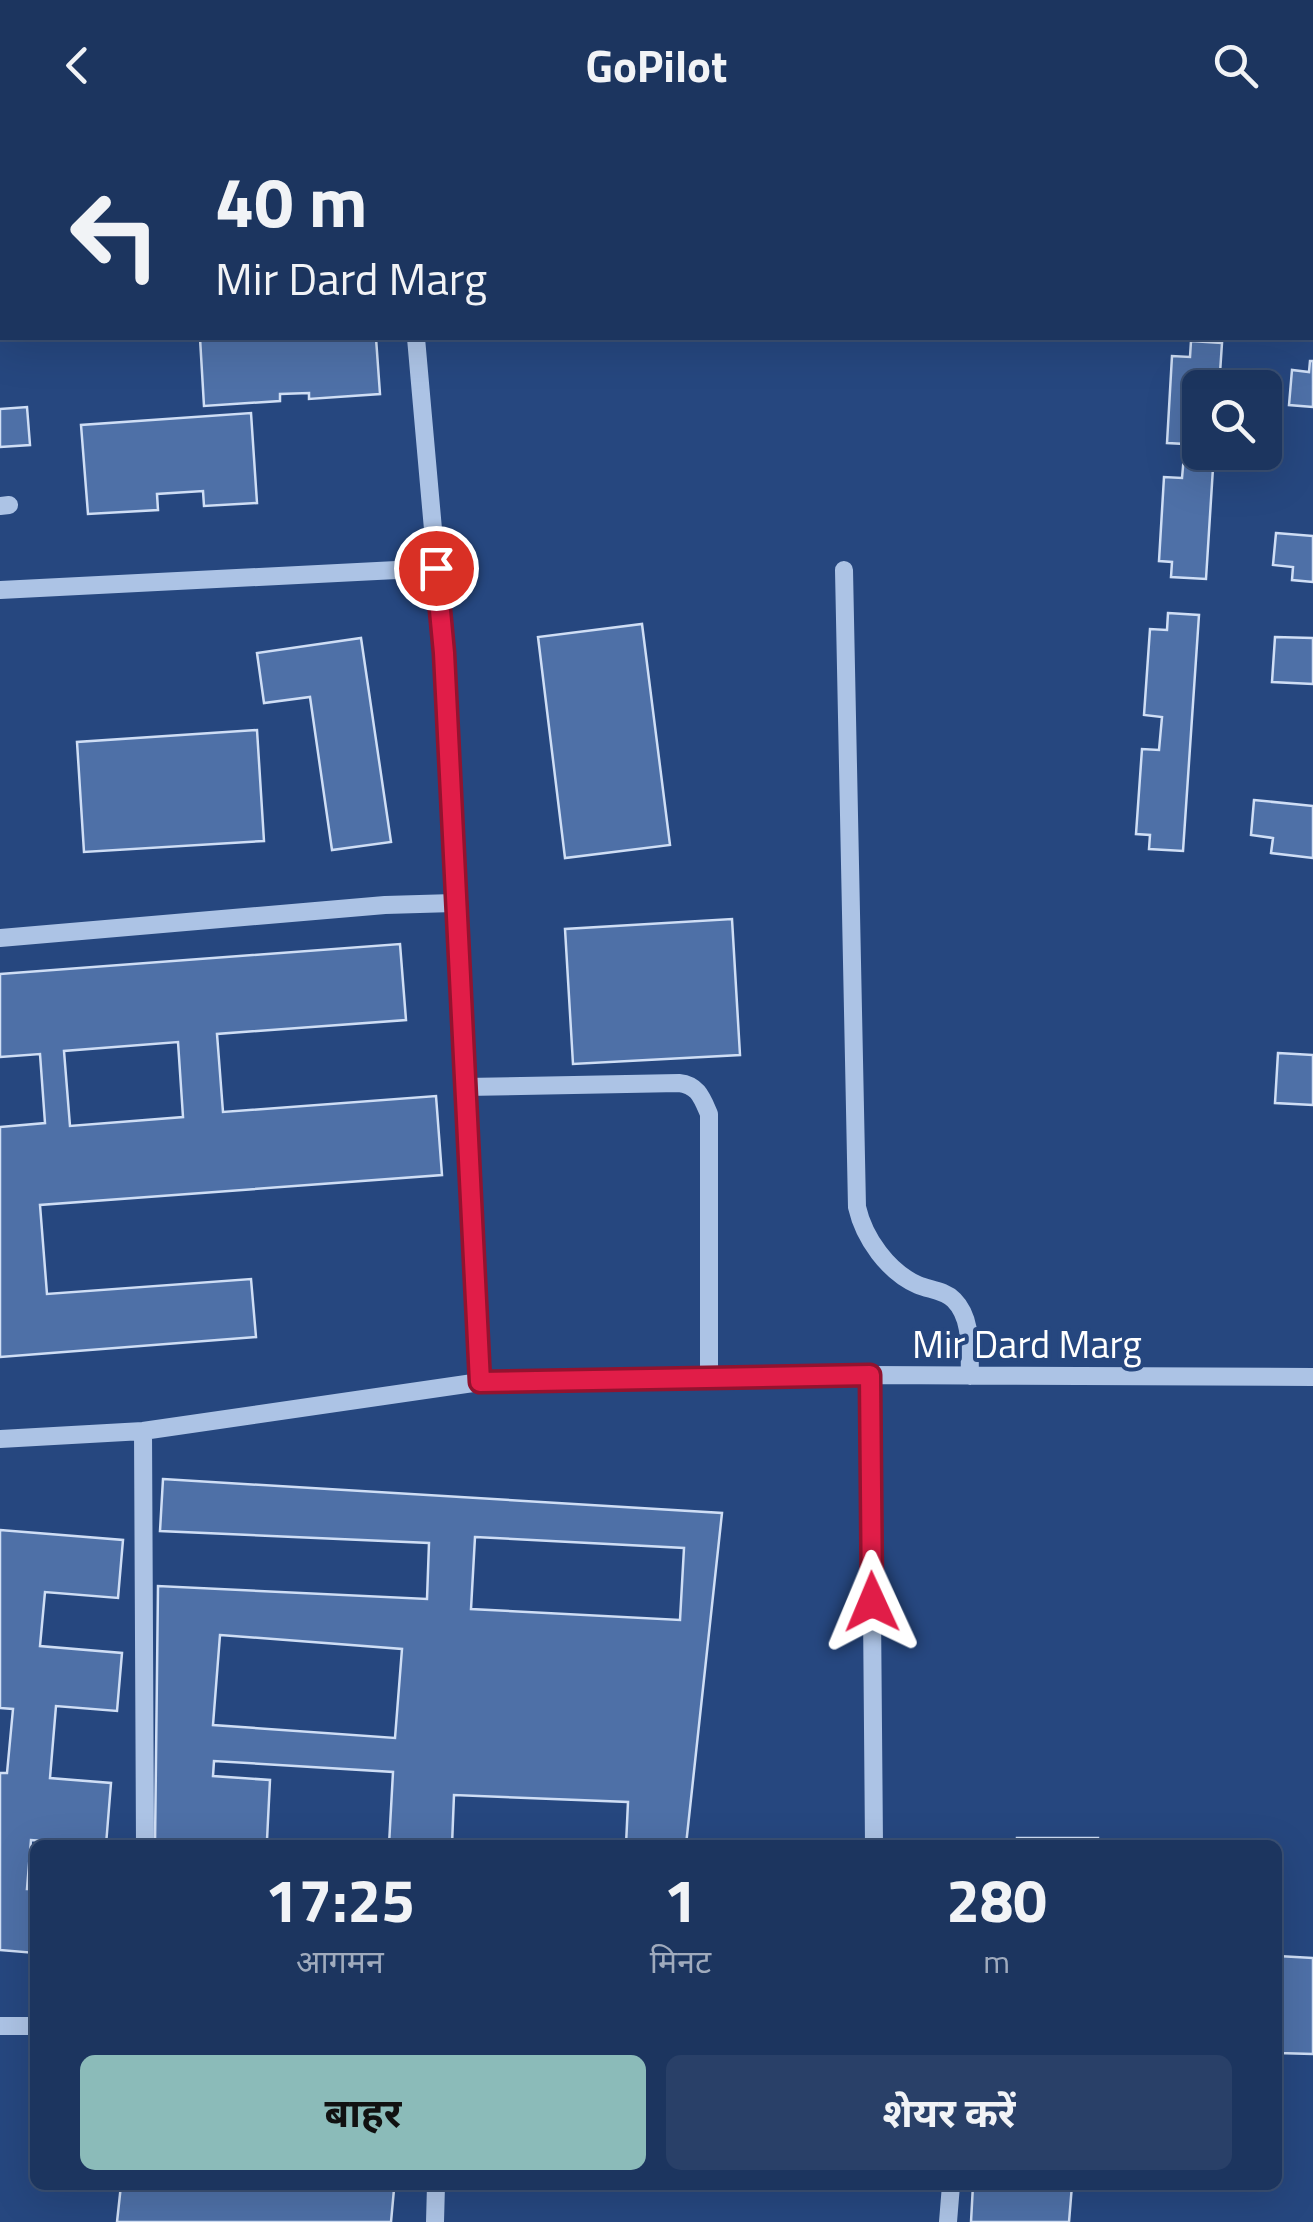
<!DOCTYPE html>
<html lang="hi">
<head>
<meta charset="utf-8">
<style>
  body { margin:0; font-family:"Titillium Web","Noto Sans Devanagari",sans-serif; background:#294068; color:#f1f3f6; height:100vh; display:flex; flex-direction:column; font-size:38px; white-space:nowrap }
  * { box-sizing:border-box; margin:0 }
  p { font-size:32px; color:#a0abbd }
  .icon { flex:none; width:55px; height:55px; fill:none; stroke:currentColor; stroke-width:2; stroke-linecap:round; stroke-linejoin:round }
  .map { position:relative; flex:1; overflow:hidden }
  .details { position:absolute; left:30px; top:1710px; width:1252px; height:350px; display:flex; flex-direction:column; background:#1c355f; border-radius:15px; box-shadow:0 10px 40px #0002,0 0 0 2px #3a5074 }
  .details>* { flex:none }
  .top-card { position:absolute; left:0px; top:0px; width:1315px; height:210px; box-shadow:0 10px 40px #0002,0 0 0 2px #3a5074; background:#1c355f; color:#f1f3f6; overflow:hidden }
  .buttons { position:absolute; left:1182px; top:240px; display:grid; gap:20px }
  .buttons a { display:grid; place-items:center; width:100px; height:100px; border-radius:15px; background:#1c355f; box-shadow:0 10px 40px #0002,0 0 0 2px #3a5074; font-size:50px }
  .pin { position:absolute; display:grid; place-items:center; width:85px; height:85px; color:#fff; margin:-42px; border:5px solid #fff; border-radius:50%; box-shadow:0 2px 10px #0007 }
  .me { position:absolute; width:110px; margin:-55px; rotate:359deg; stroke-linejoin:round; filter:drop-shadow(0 0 8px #0008) }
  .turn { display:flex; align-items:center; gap:35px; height:210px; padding:0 50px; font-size:45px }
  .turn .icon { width:130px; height:130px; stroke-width:2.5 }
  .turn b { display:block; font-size:70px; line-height:85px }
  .eta { display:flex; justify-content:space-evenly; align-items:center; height:170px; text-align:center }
  .eta b { font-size:60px; font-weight:700; line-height:70px }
  .action { display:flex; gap:20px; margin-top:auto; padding:20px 50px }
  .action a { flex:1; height:115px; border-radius:15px; background:#8bbbb9; color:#111; font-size:40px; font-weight:700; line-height:115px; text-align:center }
  .action a+a { background:#294068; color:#f1f3f6 }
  header { display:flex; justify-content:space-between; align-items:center; height:130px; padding:0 50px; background:#1c355f; font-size:45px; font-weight:700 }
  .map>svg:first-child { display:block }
</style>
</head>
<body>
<header><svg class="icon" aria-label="back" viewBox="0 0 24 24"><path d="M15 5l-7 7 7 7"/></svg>GoPilot<svg class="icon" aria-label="search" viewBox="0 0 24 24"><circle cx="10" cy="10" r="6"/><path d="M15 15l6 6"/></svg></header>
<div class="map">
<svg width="1313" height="2092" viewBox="0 0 1313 2092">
  <rect width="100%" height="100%" fill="#26477f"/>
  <path fill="#4e70a7" stroke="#cfdef5" stroke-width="2.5" fill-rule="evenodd" d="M 16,0 L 168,0 L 169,2 L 17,2 Z
    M 200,208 L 376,208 L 380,264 L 309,269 L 309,263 L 280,264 L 280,271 L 204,276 Z
    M 1191,211 L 1222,213 L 1219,258 L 1200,258 L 1200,322 L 1214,322 L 1206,449 L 1171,447 L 1172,432 L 1159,431 L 1164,347 L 1182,348 L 1185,314 L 1167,313 L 1172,226 L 1190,227 Z
    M 1310,231 L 1313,231 L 1313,277 L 1289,275 L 1292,240 L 1309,242 Z
    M 27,277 L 30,315 L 0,317 L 0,279 Z
    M 251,283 L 257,373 L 204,376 L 203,361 L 157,364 L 158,380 L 88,384 L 81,295 Z
    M 1276,403 L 1313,406 L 1313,452 L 1292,450 L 1293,437 L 1273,435 Z
    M 1168,483 L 1199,485 L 1183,721 L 1149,719 L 1150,705 L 1136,704 L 1142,619 L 1159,620 L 1162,587 L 1144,585 L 1150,499 L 1167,500 Z
    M 642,494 L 670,715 L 565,728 L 538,507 Z
    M 1275,507 L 1313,508 L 1313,554 L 1272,552 Z
    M 361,508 L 391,712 L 332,720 L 310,567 L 264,573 L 257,523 Z
    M 257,600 L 264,711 L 84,722 L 77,612 Z
    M 1254,670 L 1313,676 L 1313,728 L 1271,723 L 1273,708 L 1251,705 Z
    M 732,789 L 740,925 L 573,934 L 565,799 Z
    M 400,814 L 406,890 L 217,904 L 223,982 L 436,966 L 442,1045 L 40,1075 L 47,1164 L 251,1149 L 256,1207 L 0,1227 L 0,997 L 45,993 L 40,924 L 0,927 L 0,844 Z
    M 178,912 L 183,987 L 70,996 L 64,921 Z
    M 1278,923 L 1313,925 L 1313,975 L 1275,973 Z
    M 163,1349 L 722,1383 L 686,1715 L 626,1715 L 628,1672 L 454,1665 L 452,1715 L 389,1715 L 393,1642 L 214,1631 L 213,1646 L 270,1650 L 267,1710 L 359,1715 L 155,1715 L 158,1456 L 427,1469 L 429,1413 L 160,1401 ZM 475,1407 L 684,1418 L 680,1490 L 471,1479 ZM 220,1505 L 402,1519 L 395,1608 L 213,1595 Z
    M 0,1400 L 123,1410 L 118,1468 L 45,1462 L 40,1516 L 122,1523 L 117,1581 L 56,1576 L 50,1648 L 111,1653 L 106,1715 L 31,1710 L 27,1759 L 35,1759 L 35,1823 L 0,1820 L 0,1643 L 7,1643 L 13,1579 L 0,1578 Z
    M 1017,1708 L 1098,1708 L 1098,1715 L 1017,1715 Z
    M 1278,1826 L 1313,1828 L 1313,1924 L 1278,1923 Z
    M 121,2055 L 358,2055 L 394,2059 L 391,2092 L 117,2092 Z
    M 973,2055 L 1072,2055 L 1069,2092 L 971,2092 Z"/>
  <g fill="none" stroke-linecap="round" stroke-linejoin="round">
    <path stroke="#acc3e5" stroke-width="18" d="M 398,0 L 398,2
      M 238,2 L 238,0
      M 416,208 L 444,523 L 480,1252
      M 0,376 L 9,375
      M 844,440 L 857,1077 C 864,1108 888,1142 918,1155 C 930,1160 944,1160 954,1170 C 973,1189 969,1221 970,1246
      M 0,460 L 436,438
      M 0,808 L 385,775 L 454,773
      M 465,957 L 679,953 C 698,955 702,968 709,984 L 709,1248
      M 870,1245 L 874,1715
      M 143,1301 L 145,1715
      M 0,1309 L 143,1301 L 480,1252 L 870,1245 L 1313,1247
      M 0,1896 L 35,1896
      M 435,2092 L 436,2055
      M 948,2092 L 951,2055"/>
  </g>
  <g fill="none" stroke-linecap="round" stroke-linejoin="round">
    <defs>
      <path id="route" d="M 436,438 L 444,523 L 480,1252 L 870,1245 L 872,1472"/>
    </defs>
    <use href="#route" stroke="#92132f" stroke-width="25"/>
    <use href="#route" stroke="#e11d48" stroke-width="18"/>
  </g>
  <g text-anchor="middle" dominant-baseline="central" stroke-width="8" stroke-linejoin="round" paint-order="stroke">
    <g font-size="38" fill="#fff" stroke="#26477f">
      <text x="1027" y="1214">Mir Dard Marg</text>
    </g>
  </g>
</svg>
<div class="buttons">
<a><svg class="icon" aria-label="search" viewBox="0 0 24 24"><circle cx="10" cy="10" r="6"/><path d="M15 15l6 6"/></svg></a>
</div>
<div class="pin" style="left:436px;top:438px;background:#d93025"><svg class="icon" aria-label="arrive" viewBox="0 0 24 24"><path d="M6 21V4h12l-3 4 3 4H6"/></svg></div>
<svg class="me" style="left:872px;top:1472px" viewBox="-20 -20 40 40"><path d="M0-17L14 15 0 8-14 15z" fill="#e11d48" stroke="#fff" stroke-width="4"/></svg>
<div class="top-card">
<div class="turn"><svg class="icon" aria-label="left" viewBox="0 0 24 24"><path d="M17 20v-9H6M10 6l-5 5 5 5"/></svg><div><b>40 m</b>Mir Dard Marg</div></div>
</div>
<section class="details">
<div class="eta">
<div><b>17:25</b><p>आगमन</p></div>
<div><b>1</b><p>मिनट</p></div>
<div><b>280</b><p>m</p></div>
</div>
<div class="action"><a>बाहर</a><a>शेयर करें</a></div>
</section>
</div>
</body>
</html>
